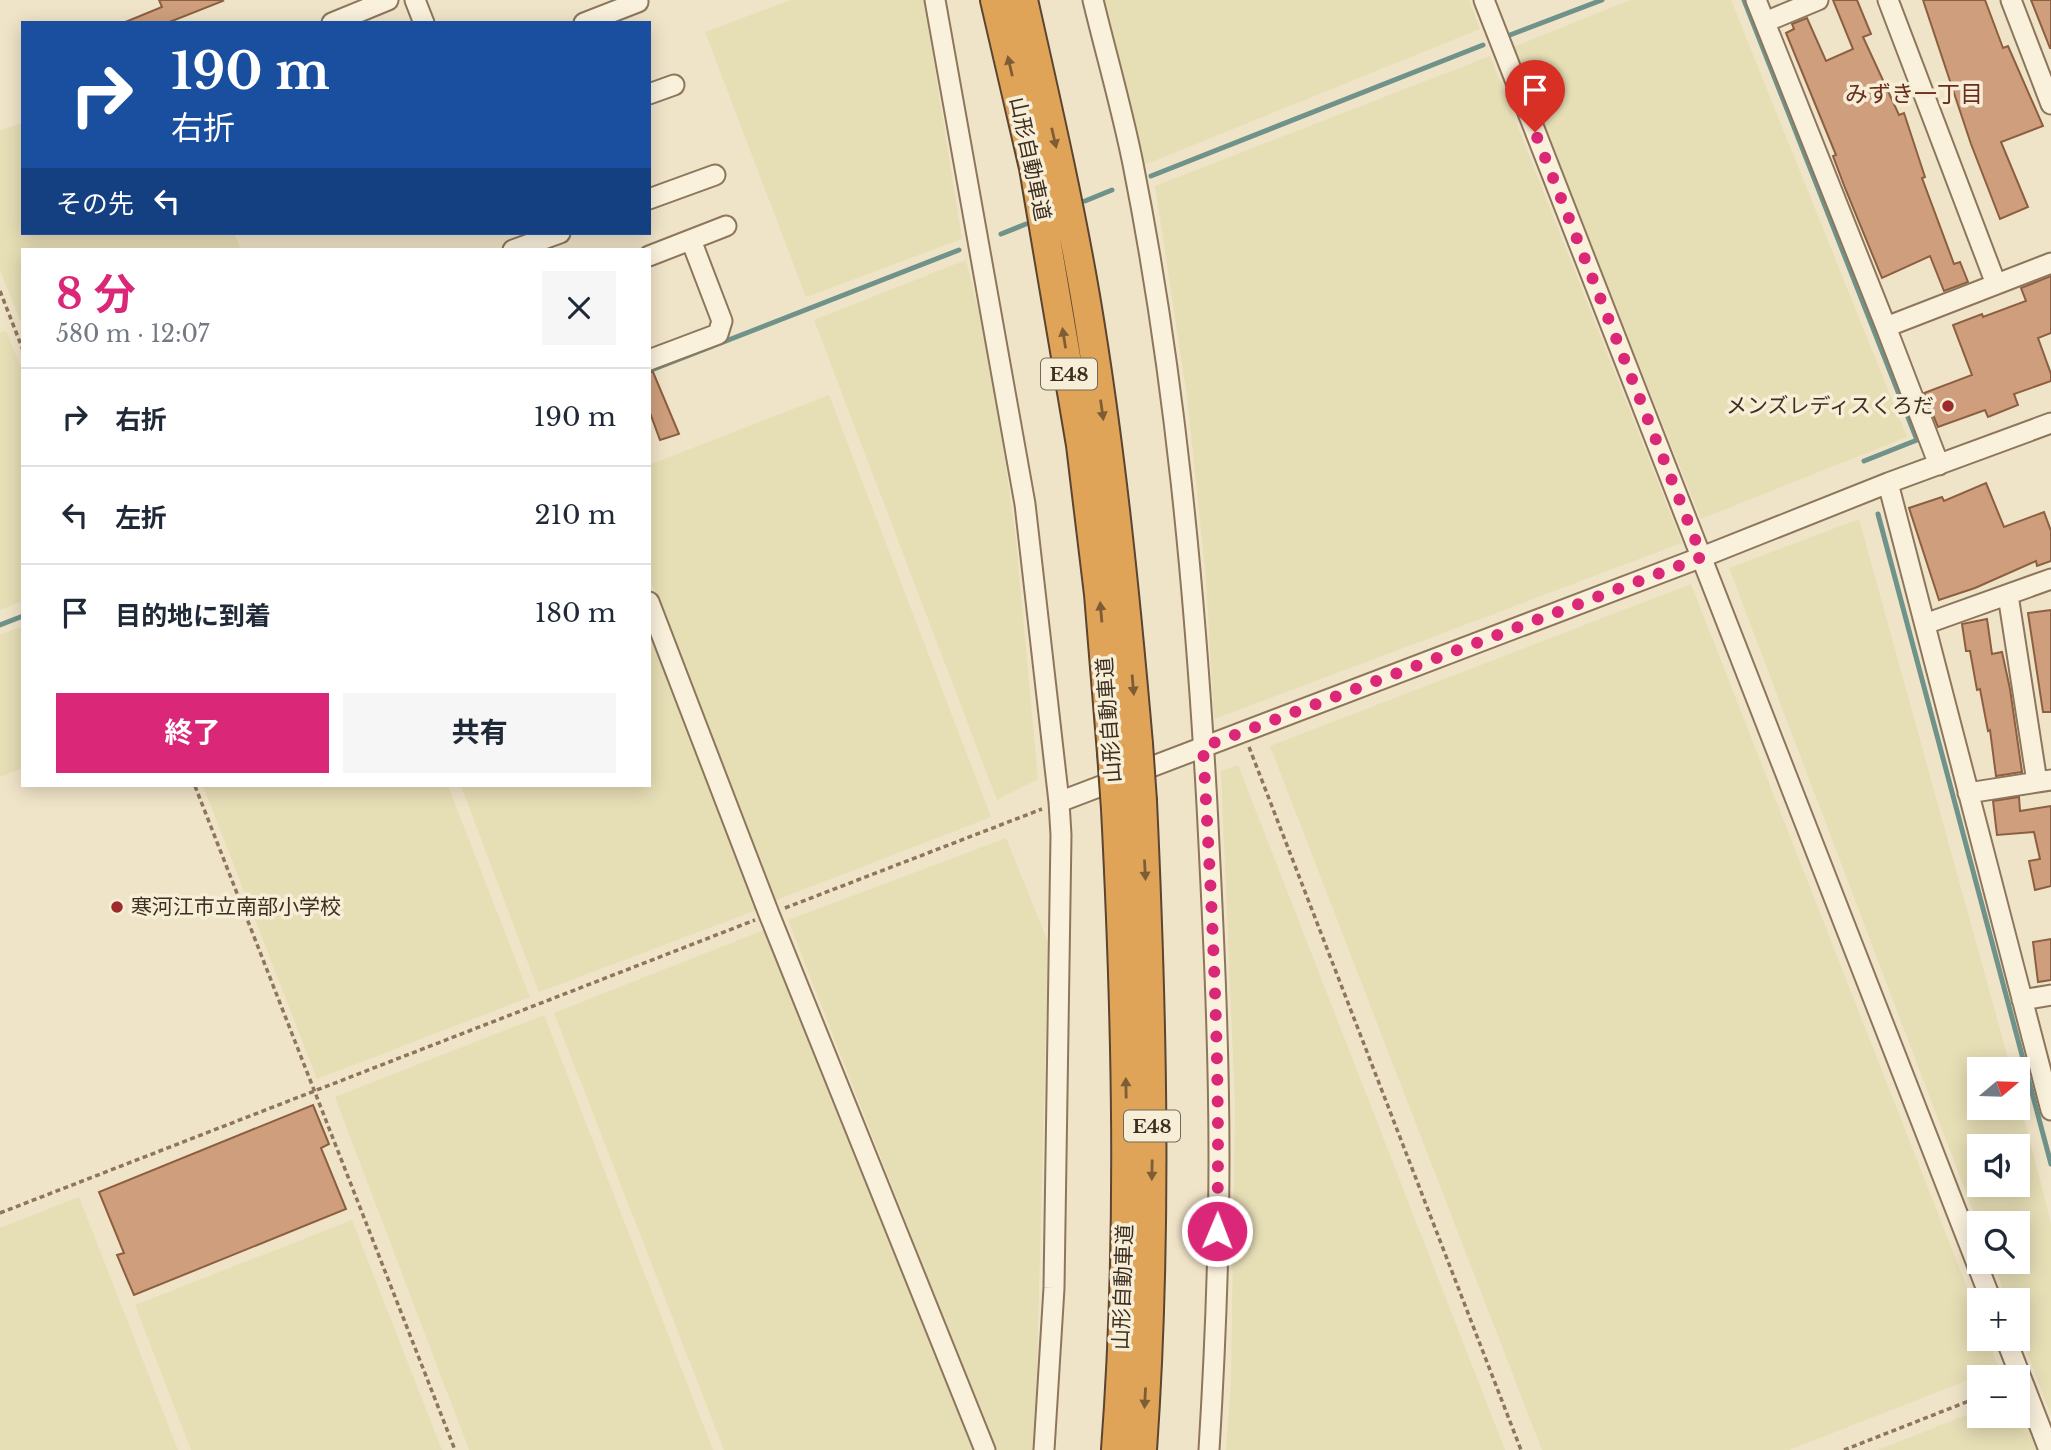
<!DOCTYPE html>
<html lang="ja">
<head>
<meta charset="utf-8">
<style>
  body { margin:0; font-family:"Libre Baskerville","Noto Sans JP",serif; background:#f6f6f7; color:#1f2937; height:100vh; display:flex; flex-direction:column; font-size:26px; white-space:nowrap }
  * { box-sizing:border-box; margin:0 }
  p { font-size:23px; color:#747a83 }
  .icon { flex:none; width:38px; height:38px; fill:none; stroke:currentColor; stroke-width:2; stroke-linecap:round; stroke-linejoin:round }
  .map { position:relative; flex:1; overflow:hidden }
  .details { position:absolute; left:21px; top:248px; width:630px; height:539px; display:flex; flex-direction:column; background:#fff; border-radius:0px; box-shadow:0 4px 18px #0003 }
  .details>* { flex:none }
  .hud { position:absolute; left:21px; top:21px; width:630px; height:214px; border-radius:0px; box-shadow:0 4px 18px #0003; background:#1a4fa0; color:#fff; overflow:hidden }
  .needle { width:46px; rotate:71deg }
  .fabs { position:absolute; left:1967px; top:1057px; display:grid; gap:14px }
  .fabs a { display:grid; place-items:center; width:63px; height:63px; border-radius:0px; background:#fff; box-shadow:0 4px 18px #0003; font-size:35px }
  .pin { position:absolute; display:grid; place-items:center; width:60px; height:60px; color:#fff; margin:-72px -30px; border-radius:50% 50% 50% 0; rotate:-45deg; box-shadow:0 0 7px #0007 }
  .pin .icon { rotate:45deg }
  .me { position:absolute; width:77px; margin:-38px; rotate:1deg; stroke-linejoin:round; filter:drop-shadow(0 0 5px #0008) }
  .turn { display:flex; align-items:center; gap:24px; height:147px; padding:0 35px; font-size:32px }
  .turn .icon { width:91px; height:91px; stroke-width:2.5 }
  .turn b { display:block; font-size:49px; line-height:60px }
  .then { display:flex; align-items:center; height:66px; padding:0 35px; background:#0003; gap:14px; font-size:26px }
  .round { display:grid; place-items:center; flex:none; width:74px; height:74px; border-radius:0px; background:#f6f6f7 }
  .summary { display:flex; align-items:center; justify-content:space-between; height:119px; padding:0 35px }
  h1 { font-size:42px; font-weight:700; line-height:52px; color:#db2777 }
  .action { display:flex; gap:14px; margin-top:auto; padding:14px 35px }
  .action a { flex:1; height:80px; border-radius:0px; background:#db2777; color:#fff; font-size:28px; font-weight:700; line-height:80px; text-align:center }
  .action a+a { background:#f6f6f7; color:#1f2937 }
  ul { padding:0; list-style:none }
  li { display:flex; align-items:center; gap:21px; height:98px; padding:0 35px; border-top:2px solid #e0e1e3 }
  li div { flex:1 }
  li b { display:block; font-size:26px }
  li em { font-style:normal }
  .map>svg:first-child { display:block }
</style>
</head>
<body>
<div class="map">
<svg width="2051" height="1450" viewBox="0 0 2051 1450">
  <rect width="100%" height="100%" fill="#f0e4c8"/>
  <path fill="#e6deb5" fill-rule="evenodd" d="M 791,0 L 924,0 L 962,239 L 806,297 L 705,32 Z
    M 1105,0 L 1469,0 L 1480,29 L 1144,165 Z
    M 1630,0 L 1731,0 L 1907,437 L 1701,519 L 1511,48 Z
    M 1490,56 L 1682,543 L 1214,719 L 1206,579 L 1187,397 L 1155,186 Z
    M 23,122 L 23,233 L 234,233 L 241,250 L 23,250 L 23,328 L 0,270 L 0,131 Z
    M 966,260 L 992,365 L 1016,540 L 1038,779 L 997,800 L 814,320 Z
    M 6,331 L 23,372 L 23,601 L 0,610 L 0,333 Z
    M 829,395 L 991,817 L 774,901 L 649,577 L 649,465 Z
    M 1859,519 L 2011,1069 L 1979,1069 L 1979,1108 L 2018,1108 L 2018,1095 L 2051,1223 L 2051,1415 L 2018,1328 L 2018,1300 L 2007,1300 L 1993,1262 L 2018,1262 L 2018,1223 L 1979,1223 L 1979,1227 L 1729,568 ZM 1979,1146 L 2018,1146 L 2018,1185 L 1979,1185 Z
    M 1691,584 L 1979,1318 L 1979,1339 L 1987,1339 L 1999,1368 L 1789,1450 L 1542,1450 L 1270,746 Z
    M 649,623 L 757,910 L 539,992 L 461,786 L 649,786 Z
    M 23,626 L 23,768 L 0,777 L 0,635 Z
    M 1238,765 L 1505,1450 L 1226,1450 L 1231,1381 L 1235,1106 L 1221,771 Z
    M 203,786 L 448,786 L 530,997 L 317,1079 Z
    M 1006,838 L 1048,942 L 1035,1450 L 995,1450 L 788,920 Z
    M 764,930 L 973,1450 L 724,1450 L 554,1013 Z
    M 544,1015 L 713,1450 L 469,1450 L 335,1097 Z
    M 79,1197 L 178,1450 L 0,1450 L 0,1228 Z
    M 352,1220 L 442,1450 L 191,1450 L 135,1305 Z
    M 2018,1399 L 2037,1450 L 1878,1450 L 1979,1410 L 1979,1416 L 2018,1416 Z"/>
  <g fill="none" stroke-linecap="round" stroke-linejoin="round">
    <path stroke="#6f938a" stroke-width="5" d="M 1744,0 L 1917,440 L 1864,461
      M 1510,35 L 1602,0
      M 1151,176 L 1483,45
      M 1085,201 L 1112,190
      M 1001,234 L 1026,224
      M 649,371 L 959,250
      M 1878,514 L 2051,1164
      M 0,625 L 23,616"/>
  </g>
  <path fill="#cf9f7d" stroke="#8d5f41" stroke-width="2" d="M 159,0 L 222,0 L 223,1 L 167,23 L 123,23 L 162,7 Z
    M 1833,0 L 1857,0 L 1871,34 L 1863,37 L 1899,115 L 1904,113 L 1925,177 L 1922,178 L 1954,264 L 1960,262 L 1968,282 L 1944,291 L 1930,256 L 1882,278 L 1845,188 L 1833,156 L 1836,155 L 1786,33 L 1794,29 L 1792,24 L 1807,18 L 1826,61 L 1853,49 Z
    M 1923,0 L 1985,0 L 2003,48 L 2008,46 L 2043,126 L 2001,142 L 2028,207 L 2000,219 L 1971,144 Z
    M 2031,0 L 2051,0 L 2051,48 L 2050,48 Z
    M 2051,276 L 2051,333 L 2038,338 L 2051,374 L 2051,381 L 2014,394 L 2018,405 L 1988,417 L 1985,410 L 1938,427 L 1924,393 L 1972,375 L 1953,325 L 1982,314 L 1983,317 L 2026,301 L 2021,288 Z
    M 649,372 L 653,372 L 679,434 L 660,440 L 649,410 Z
    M 1986,483 L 2004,527 L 2044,512 L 2051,531 L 2051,561 L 2037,566 L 2036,561 L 1975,588 L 1939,600 L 1909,508 L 1942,497 L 1944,501 Z
    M 2051,610 L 2051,712 L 2043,712 L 2028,613 Z
    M 1987,619 L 1992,654 L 2002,652 L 2010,689 L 2022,772 L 1996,776 L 1990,730 L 1988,731 L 1980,689 L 1977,690 L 1970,651 L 1966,651 L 1962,624 Z
    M 2019,797 L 2020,811 L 2051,806 L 2051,886 L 2035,890 L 2029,861 L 2040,859 L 2034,832 L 1997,835 L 1993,801 Z
    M 2051,939 L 2051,980 L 2038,982 L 2033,942 Z
    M 313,1105 L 329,1144 L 321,1148 L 346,1209 L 134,1295 L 117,1255 L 124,1253 L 99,1192 Z"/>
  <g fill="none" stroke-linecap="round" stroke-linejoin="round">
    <defs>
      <path id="minor" d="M 415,0 L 424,23
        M 935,0 L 1025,504 L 1059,802 L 1061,835 L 1054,1288 L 1044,1450
        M 1093,0 C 1106,54 1122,109 1133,164 C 1175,375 1195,590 1207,805 C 1213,922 1219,1039 1219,1157 C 1219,1254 1215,1352 1209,1450
        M 1484,0 L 1991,1300
        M 1756,0 L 1886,327
        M 1888,0 L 1996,284
        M 2011,0 L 2051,104
        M 1765,22 L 1818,0
        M 332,23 L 388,0
        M 584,23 L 638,2
        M 649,94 L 674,85
        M 649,199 L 715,175
        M 513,250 L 560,233
        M 649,256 L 726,226
        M 649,360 L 718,334 L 722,321 L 691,240
        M 1939,465 L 1886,327 L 2051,263
        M 1888,483 L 2051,1110
        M 2008,595 L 2037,782
        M 649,602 L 769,914 L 985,1450
        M 1925,624 L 2051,579
        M 1968,793 L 2051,780
        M 1059,802 L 1702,557 L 1888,483 L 2051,423
        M 2022,1000 L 2051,995
        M 2006,1339 L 2049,1450"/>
      <path id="highway" d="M 995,0 L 1034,168 L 1081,445 L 1099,594 L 1112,753
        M 1023,0 C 1045,98 1068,197 1085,296 C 1110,444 1125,594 1138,744
        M 1142,801 C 1152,1018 1157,1234 1142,1450
        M 1116,809 C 1127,1022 1132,1237 1116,1450"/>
    </defs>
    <use href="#minor" stroke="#8d765c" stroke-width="23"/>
    <use href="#highway" stroke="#5b4430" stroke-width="32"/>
    <path stroke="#8d765c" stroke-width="3.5" stroke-dasharray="5 3.5" stroke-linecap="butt" d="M 0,291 L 23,350
      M 1249,747 L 1521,1450
      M 195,786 L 455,1450
      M 785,908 L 1042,809
      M 0,1213 L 755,920
      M 1844,1450 L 1979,1397"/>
    <use href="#minor" stroke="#faf1dc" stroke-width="19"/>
    <use href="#highway" stroke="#e0a458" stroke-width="28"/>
    <defs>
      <path id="highway-bridge" d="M 1138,744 L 1142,801
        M 1112,753 L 1116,809"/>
    </defs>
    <use href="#highway-bridge" stroke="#5b4430" stroke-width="32" stroke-linecap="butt"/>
    <use href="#highway-bridge" stroke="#e0a458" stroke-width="28"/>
  </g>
  <defs><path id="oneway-solid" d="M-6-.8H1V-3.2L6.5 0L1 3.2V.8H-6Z" transform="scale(1.75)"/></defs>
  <g fill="#7e5d36">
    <use href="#oneway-solid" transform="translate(1010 66) rotate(-103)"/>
    <use href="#oneway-solid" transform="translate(1054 138) rotate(77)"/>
    <use href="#oneway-solid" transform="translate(1064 338) rotate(-99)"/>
    <use href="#oneway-solid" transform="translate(1102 410) rotate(82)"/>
    <use href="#oneway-solid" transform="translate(1101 612) rotate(-95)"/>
    <use href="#oneway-solid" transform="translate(1133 685) rotate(85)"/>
    <use href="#oneway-solid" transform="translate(1145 870) rotate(87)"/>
    <use href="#oneway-solid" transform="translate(1126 1088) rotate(-91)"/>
    <use href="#oneway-solid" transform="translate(1152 1170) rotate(91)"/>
    <use href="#oneway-solid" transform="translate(1145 1398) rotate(93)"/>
  </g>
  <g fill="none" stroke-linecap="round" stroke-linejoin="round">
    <path stroke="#db2777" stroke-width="12" stroke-dasharray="0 21.6" d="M 1217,1231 C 1221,1070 1212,908 1203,747 L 1702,557 L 1535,132"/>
  </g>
  <g fill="#9e2a2b" stroke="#f7eed8" stroke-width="2.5">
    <circle cx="1948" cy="406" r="7"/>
    <circle cx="117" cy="907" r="7"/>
  </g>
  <g text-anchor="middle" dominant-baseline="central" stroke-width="7" stroke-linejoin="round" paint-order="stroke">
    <g fill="#f7eed8" stroke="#756857" stroke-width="2">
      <rect x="1041" y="358.5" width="56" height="31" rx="5"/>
      <rect x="1124" y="1110.5" width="56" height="31" rx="5"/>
    </g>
    <g font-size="19" font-weight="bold" fill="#3d2e20">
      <text x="1069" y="374">E48</text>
      <text x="1152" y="1126">E48</text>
    </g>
    <g font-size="21" fill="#3d2e20" stroke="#f7eed8">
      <text transform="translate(1030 159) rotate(78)">山形自動車道</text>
      <text transform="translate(1109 720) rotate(-94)">山形自動車道</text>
      <text transform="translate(1123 1287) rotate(-88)">山形自動車道</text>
    </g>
    <g font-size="21" fill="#3d2e20" stroke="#f7eed8" text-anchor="end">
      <text x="1934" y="406">メンズレディスくろだ</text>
      <text x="131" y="907" text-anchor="start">寒河江市立南部小学校</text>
    </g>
    <g font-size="23" fill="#6b2e1e" stroke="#f7eed8">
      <text x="1914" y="94">みずき一丁目</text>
    </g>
  </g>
</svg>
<div class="fabs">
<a><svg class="needle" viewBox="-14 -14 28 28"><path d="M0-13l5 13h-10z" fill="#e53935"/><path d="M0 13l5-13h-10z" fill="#747a83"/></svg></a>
<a><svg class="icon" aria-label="sound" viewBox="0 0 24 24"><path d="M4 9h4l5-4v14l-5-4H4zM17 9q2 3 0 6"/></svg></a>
<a><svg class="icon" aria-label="search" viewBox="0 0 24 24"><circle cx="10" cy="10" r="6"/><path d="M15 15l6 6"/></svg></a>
<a>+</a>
<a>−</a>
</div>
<div class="pin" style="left:1535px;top:132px;background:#d93025"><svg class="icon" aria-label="arrive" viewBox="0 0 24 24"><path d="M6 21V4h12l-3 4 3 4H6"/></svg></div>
<svg class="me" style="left:1217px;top:1231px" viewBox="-20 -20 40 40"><circle r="17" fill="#db2777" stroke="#fff" stroke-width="3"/><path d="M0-11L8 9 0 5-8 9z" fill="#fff"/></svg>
<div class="hud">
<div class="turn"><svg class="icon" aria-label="right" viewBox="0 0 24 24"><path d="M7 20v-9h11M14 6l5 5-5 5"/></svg><div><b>190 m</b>右折</div></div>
<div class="then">その先<svg class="icon" aria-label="left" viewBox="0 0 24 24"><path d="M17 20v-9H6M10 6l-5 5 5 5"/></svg></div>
</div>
<section class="details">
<div class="summary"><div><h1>8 分</h1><p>580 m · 12:07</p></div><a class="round"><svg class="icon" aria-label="close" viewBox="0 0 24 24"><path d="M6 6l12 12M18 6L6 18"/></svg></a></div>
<ul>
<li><svg class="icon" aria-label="right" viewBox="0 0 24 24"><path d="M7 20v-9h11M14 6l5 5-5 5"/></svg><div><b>右折</b></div><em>190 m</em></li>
<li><svg class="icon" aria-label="left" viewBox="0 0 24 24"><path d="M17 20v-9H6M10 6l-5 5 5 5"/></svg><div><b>左折</b></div><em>210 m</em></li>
<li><svg class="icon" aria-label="arrive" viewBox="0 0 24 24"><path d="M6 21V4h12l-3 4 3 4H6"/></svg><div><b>目的地に到着</b></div><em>180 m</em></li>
</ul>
<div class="action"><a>終了</a><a>共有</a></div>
</section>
</div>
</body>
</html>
